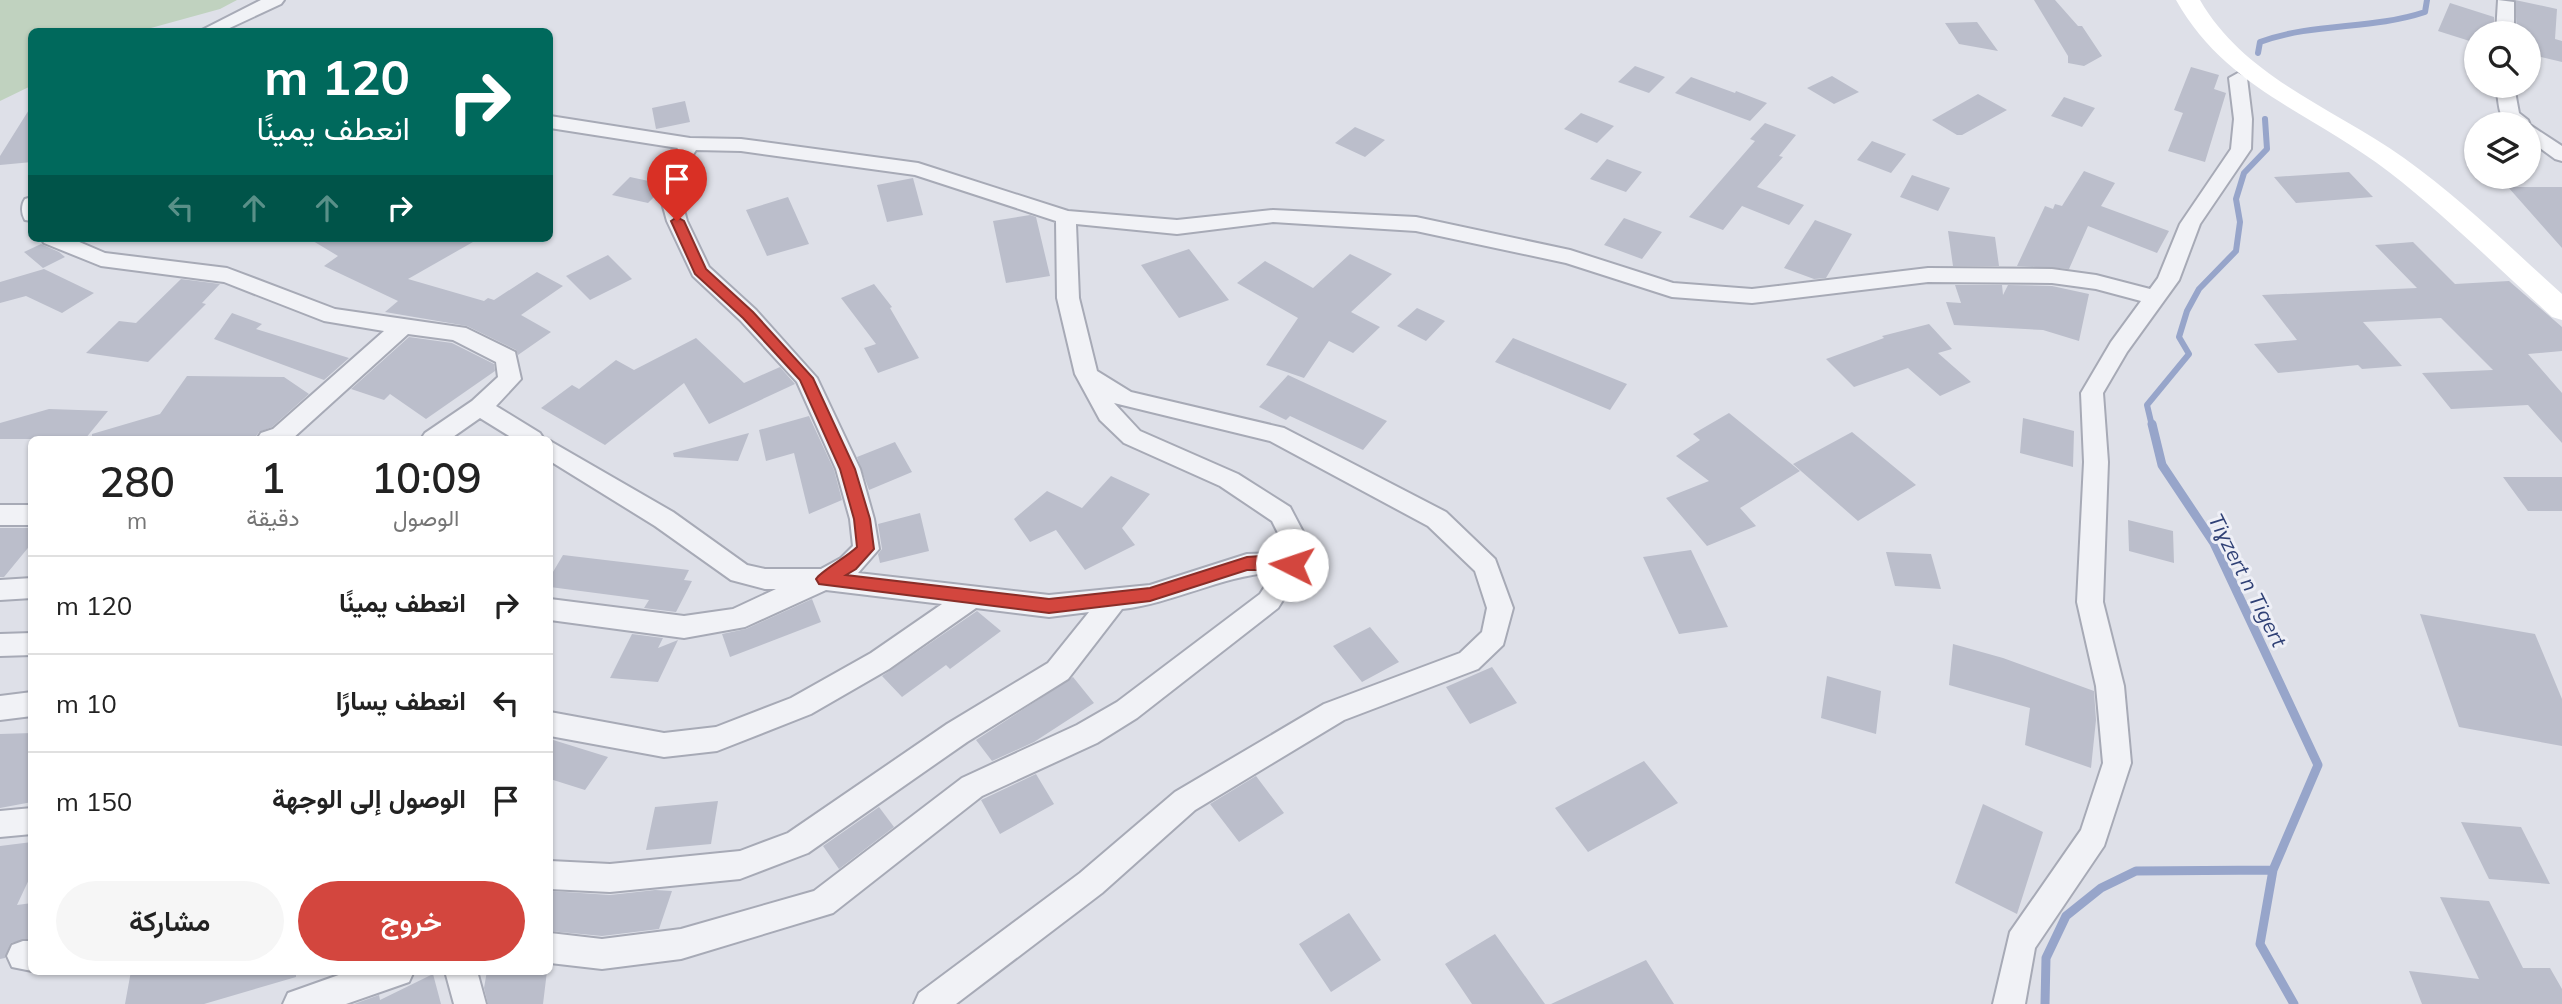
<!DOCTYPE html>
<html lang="ar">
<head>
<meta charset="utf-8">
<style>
  body { margin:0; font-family:Mulish,Vazirmatn,sans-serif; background:#f6f6f6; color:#222; direction:rtl; height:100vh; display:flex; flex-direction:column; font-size:26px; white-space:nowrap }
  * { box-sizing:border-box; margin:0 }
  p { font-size:23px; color:#767676 }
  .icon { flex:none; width:38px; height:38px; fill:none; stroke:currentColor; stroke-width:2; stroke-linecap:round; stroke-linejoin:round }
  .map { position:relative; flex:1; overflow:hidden; direction:ltr }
  .side { position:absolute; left:28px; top:436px; width:525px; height:539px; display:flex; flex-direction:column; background:#fff; border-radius:10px; box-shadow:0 2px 5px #0004; direction:rtl }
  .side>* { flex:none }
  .guide { position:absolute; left:28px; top:28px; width:525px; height:214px; border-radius:10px; box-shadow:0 2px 5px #0004; direction:rtl; background:#00695c; color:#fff; overflow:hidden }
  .controls { position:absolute; left:2464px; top:21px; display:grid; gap:14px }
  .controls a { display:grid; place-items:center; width:77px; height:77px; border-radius:50%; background:#fff; box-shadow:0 2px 5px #0004; font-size:35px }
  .pin { position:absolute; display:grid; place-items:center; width:60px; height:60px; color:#fff; margin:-72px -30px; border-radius:50% 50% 50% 0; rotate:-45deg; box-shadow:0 0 7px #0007 }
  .pin .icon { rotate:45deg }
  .me { position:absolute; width:77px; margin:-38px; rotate:274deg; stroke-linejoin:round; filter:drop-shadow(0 0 5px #0008) }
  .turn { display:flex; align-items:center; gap:24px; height:147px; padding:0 28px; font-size:32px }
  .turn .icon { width:91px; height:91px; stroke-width:2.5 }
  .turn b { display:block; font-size:49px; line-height:60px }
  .lanes { display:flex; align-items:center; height:66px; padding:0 28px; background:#0003; justify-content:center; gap:35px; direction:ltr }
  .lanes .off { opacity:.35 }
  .eta { display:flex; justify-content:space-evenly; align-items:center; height:119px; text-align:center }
  .eta b { font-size:42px; font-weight:600; line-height:49px }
  .cta { display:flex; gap:14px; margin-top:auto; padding:14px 28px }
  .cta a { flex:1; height:80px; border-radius:42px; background:#d3463e; color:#fff; font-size:28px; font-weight:600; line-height:80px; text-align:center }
  .cta a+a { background:#f6f6f6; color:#222 }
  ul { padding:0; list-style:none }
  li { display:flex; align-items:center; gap:21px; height:98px; padding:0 28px; border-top:2px solid #e0e0e0 }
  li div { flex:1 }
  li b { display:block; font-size:26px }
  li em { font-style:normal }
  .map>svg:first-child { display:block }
</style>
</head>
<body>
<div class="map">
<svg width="2562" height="1004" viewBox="0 0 2562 1004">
  <rect width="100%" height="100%" fill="#dee0e8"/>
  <path fill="#c0d2bf" d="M 0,0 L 237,0 L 220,9 L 140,31 L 32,32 L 31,86 L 0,101 Z"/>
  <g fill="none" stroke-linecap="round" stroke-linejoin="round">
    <path stroke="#97a5ca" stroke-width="6" d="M 2258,53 L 2260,42 C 2315,22 2371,30 2425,12 L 2427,0
      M 2152,426 L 2147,405 L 2189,354 L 2179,337 L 2187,311 L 2199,289 L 2236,251 L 2240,222 L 2236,199 L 2244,173 L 2267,149 L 2265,119"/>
    <path stroke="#97a5ca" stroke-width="9" d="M 2152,424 L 2162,465 L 2214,543 L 2318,765 L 2273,870 L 2260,944 L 2294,1004
      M 2045,1004 L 2046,958 L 2066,916 L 2101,888 L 2136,871 L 2273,870"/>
  </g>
  <path fill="#bbbecb" d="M 2034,0 L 2055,0 L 2078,26 L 2082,26 L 2102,56 L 2084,66 L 2068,63 L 2068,56 Z
    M 2515,0 L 2557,9 L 2555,39 L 2562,41 L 2562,62 L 2529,54 L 2529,33 L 2517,33 Z
    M 2450,3 L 2494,17 L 2494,33 L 2476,33 L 2476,43 L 2438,31 Z
    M 1977,22 L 1998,51 L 1959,44 L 1945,23 Z
    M 1635,66 L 1665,77 L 1649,93 L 1618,82 Z
    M 2191,67 L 2219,75 L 2214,89 L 2226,93 L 2205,162 L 2168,151 L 2183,113 L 2174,110 Z
    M 1832,76 L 1859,92 L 1834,104 L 1807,88 Z
    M 1691,77 L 1735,93 L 1736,91 L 1767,103 L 1750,121 L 1675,93 Z
    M 1978,94 L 2007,110 L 1962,135 L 1957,135 L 1932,120 Z
    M 2064,97 L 2095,108 L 2082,127 L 2051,116 Z
    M 685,101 L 690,122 L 656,129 L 652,108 Z
    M 32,105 L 32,162 L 0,165 L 0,156 Z
    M 1581,113 L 1614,126 L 1597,143 L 1564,129 Z
    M 1765,123 L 1796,135 L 1779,156 L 1783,157 L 1757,187 L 1804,205 L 1789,225 L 1742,206 L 1723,230 L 1689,217 L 1755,141 L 1750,139 Z
    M 1355,127 L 1385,140 L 1365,157 L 1335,143 Z
    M 1872,141 L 1906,154 L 1891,173 L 1857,160 Z
    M 1607,159 L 1642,172 L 1626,192 L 1590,179 Z
    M 2084,171 L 2115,183 L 2101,206 L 2169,231 L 2157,253 L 2088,226 L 2069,269 L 2017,266 L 2045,206 L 2053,209 L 2055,204 L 2062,206 Z
    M 2349,172 L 2373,197 L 2296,203 L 2274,177 Z
    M 1912,175 L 1950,188 L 1938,211 L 1900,197 Z
    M 630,177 L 658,183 L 657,194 L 648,203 L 612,195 Z
    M 913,178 L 923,215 L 887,222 L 877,185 Z
    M 2508,187 L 2562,187 L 2562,248 Z
    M 788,197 L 809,244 L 767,256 L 746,210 Z
    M 1030,215 L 1036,217 L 1050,276 L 1006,283 L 993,221 Z
    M 1624,218 L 1662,232 L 1642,259 L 1604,245 Z
    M 1815,220 L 1852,234 L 1826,278 L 1814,279 L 1784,268 Z
    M 1948,231 L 1995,237 L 1999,266 L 1953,266 Z
    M 308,238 L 480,238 L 408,279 L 484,301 L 488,298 L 494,300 L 537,272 L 563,286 L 521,315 L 551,332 L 518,355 L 516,350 L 467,326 L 385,312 L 398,301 L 324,266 L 338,256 Z
    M 2413,242 L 2455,284 L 2509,281 L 2562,327 L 2562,351 L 2528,354 L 2562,393 L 2562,443 L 2528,405 L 2451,409 L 2422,373 L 2493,370 L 2441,318 L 2363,322 L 2402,366 L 2362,369 L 2358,365 L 2278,373 L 2254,344 L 2297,340 L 2262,295 L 2417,288 L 2375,245 Z
    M 41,244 L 59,252 L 65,257 L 43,268 L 24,252 Z
    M 1189,249 L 1229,300 L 1179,318 L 1141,265 Z
    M 1350,254 L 1392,274 L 1351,312 L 1380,327 L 1353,353 L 1329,341 L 1304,378 L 1266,365 L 1298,318 L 1237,283 L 1265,261 L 1313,288 Z
    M 608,255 L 632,279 L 590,300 L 566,276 Z
    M 44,269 L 94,293 L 62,313 L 26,296 L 0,303 L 0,282 Z
    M 181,279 L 220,284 L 202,303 L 206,304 L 148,362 L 86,353 L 119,321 L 136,323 Z
    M 874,284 L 892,307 L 890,308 L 919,358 L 878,373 L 864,348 L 876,344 L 841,298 Z
    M 1955,285 L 2002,285 L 2003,295 L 2008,285 L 2052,286 L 2089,294 L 2079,341 L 2043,330 L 1954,325 L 1946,302 L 1961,303 Z
    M 1417,308 L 1445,321 L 1426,341 L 1397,326 Z
    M 232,313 L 262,324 L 256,329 L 349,358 L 324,380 L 214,339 Z
    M 1929,324 L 1952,349 L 1938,353 L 1971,382 L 1940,396 L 1908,368 L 1854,387 L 1826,359 L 1884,338 L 1882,336 Z
    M 409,337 L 452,343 L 494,364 L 495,371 L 426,419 L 390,394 L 384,400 L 351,389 Z
    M 696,338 L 744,383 L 780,367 L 795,384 L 709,424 L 684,383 L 605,445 L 541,408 L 572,385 L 579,389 L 616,360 L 634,370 Z
    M 1513,338 L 1627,384 L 1610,410 L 1495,362 Z
    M 1288,375 L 1387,421 L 1363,450 L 1290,416 L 1286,420 L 1259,407 Z
    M 187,376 L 284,377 L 309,394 L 272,427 L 259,432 L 254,439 L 92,439 L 92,434 L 160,414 Z
    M 49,409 L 108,411 L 85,439 L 0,439 L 0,423 Z
    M 1729,413 L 1800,471 L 1740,508 L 1756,526 L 1707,546 L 1666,498 L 1709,481 L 1676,456 L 1700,440 L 1693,434 Z
    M 809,416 L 834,470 L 842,500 L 809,514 L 794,453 L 766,461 L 759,430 Z
    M 2023,418 L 2074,431 L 2073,467 L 2020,453 Z
    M 1852,432 L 1916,485 L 1858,521 L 1793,464 Z
    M 749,433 L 738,461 L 674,457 L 673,453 Z
    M 895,442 L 912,472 L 869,490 L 857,457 Z
    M 1111,476 L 1150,494 L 1122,528 L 1135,545 L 1085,570 L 1056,530 L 1030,542 L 1014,519 L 1047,491 L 1082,508 Z
    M 2503,477 L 2562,477 L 2562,511 L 2528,511 Z
    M 920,513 L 929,551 L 880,563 L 878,554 L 882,549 L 878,524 Z
    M 2128,520 L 2173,531 L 2174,563 L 2129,551 Z
    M 0,528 L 32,528 L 32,543 L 4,577 L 0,577 Z
    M 1691,550 L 1728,627 L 1679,634 L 1643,557 Z
    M 1886,552 L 1931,554 L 1941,589 L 1895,586 Z
    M 563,555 L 689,570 L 684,580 L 692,581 L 676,612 L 644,608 L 649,600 L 550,587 L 550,577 Z
    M 812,599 L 821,622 L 730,657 L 722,634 L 746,629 Z
    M 977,611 L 1001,631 L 950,669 L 946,665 L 902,697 L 882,676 Z
    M 2420,614 L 2535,634 L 2562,699 L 2562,746 L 2459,727 Z
    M 1370,627 L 1399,662 L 1362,682 L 1333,646 Z
    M 632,634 L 663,638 L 658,648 L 678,640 L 658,682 L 610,678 Z
    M 1953,644 L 2003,658 L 2094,691 L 2096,720 L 2091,768 L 2025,745 L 2030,708 L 1949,685 Z
    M 1492,667 L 1517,703 L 1470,724 L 1446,687 Z
    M 1827,676 L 1881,691 L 1876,734 L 1821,718 Z
    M 1073,677 L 1094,703 L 1034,742 L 992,761 L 976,740 Z
    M 32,733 L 32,802 L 0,808 L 0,734 Z
    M 550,739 L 608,757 L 585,790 L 550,779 Z
    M 1644,761 L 1678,803 L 1588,852 L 1555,808 Z
    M 1036,774 L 1054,804 L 1000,834 L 981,800 Z
    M 1256,776 L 1284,813 L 1239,842 L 1210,804 Z
    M 718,801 L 711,844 L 646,850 L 655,807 Z
    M 1983,804 L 2043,832 L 2017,914 L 1955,883 Z
    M 879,807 L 894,827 L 839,869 L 823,846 Z
    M 2461,822 L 2521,827 L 2550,884 L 2489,879 Z
    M 32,842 L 32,873 L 17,905 L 32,903 L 32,938 L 11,943 L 5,958 L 0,959 L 0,846 Z
    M 655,890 L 672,891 L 659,929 L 602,936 L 550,931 L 550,891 L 610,895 Z
    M 2440,897 L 2489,901 L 2523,968 L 2550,968 L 2562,989 L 2562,1004 L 2422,1004 L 2409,971 L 2479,979 Z
    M 1349,913 L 1381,960 L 1331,992 L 1299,944 Z
    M 1495,934 L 1545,1004 L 1472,1004 L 1445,964 Z
    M 1646,960 L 1674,1004 L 1551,1004 Z
    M 131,971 L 296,971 L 296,977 L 204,1004 L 125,1004 Z
    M 487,971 L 547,971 L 543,1004 L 488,1004 L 484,988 Z
    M 433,974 L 441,1004 L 354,1004 L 379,995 L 380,1000 Z"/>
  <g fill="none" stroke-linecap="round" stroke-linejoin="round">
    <defs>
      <path id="street" d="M 261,0 L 284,0 L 281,4 L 221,32 L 198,32 Z
        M 2498,0 L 2514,2 L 2514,33 L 2496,33 Z
        M 2238,73 L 2247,78 L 2252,119 L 2251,149 L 2200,224 L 2179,280 L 2127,352 L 2103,393 L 2108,462 L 2103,602 L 2124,686 L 2131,763 L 2104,846 L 2035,948 L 2025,1004 L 1993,1004 L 2010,932 L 2081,830 L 2103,763 L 2096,686 L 2077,602 L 2084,462 L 2081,393 L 2111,342 L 2141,301 L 2096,289 L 2052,283 L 1928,282 L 1752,303 L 1672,297 L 1566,263 L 1416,231 L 1273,222 L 1177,234 L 1076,224 L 1079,298 L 1097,371 L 1131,392 L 1284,428 L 1446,512 L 1495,559 L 1513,608 L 1503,645 L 1478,669 L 1344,720 L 1195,810 L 1102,893 L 956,1004 L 914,1004 L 919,993 L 1080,873 L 1175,792 L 1324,704 L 1460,653 L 1482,632 L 1487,608 L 1475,571 L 1428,526 L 1270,441 L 1114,403 L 1140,431 L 1238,474 L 1290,507 L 1310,545 L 1305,565 L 1278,608 L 1137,718 L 1097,743 L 982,796 L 833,913 L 681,959 L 602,969 L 550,963 L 550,933 L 602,939 L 681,929 L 814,891 L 962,778 L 1077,725 L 1117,702 L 1260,594 L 1274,572 C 1221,576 1174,603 1122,609 L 1068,679 L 967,742 L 808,853 L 740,879 L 610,892 L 550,889 L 550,861 L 610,864 L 740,851 L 788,833 L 947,724 L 1048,663 L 1089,612 L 1049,617 L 976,608 L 889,669 L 811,714 L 717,751 L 664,757 L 550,736 L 550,712 L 664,733 L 716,727 L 791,698 L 871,653 L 942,604 L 826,590 L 745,627 L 684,638 L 550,620 L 550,599 L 684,616 L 733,609 L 776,589 L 765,589 L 731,580 L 655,526 L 550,461 L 550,441 L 673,512 L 747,565 L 765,569 L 821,569 L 841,558 L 853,546 L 850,519 L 836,469 L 797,382 L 740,320 L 693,276 L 667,221 L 659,192 L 662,172 L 678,148 L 550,128 L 550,116 L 690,138 L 741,139 L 918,163 L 1068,211 L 1177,220 L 1273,210 L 1416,217 L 1570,250 L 1673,283 L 1752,289 L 1928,268 L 2052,269 L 2096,275 L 2150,289 L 2158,278 L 2180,224 L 2231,149 L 2234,119 L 2229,78 ZM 696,150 L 741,151 L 915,175 L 1056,221 L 1057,298 L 1075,374 L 1100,420 L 1124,443 L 1220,486 L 1272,521 L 1284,545 L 1282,553 L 1247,554 L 1150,585 L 1049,595 L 858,573 L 879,549 L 874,519 L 860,469 L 817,378 L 756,310 L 709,267 L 687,221 L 679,192 L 682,172 Z
        M 2496,86 L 2514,86 L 2519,113 L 2528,120 L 2530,125 L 2562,146 L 2562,161 L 2555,159 L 2529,140 L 2529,124 C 2496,124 2501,115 2496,86 Z
        M 32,197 L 32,221 L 25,220 C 21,213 21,205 25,199 Z
        M 41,238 L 70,238 L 105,253 L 227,268 L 335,309 L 466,328 L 515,352 L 521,379 L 496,406 L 540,433 L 544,439 L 514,439 L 480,418 L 450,439 L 421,439 L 425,433 L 472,401 L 498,377 L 496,362 L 453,340 L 408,334 L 292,439 L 257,439 L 261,433 L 273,429 L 384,331 L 324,321 L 224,282 L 101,266 L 44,243 Z
        M 0,505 L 32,505 L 32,525 L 0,525 Z
        M 32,578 L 32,598 L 0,600 L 0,580 Z
        M 32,633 L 32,655 L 0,656 L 0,634 Z
        M 32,692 L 32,716 L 0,720 L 0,696 Z
        M 32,808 L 32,834 L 0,837 L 0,811 Z
        M 23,941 L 32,941 L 32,971 L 12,967 L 7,956 L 12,945 Z
        M 350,971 L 414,971 L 409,982 L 346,1004 L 283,1004 L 288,993 Z
        M 445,971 L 477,971 L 486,1004 L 454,1004 Z"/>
    </defs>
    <use href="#street" stroke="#a7aab6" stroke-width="4"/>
    <use href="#street" fill="#f1f2f6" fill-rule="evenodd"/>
    <path fill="#fff" fill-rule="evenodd" d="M 2176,0 L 2200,0 C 2245,78 2334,108 2404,158 C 2460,198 2511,248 2562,294 L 2562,320 L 2552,317 C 2498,268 2446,216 2389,172 C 2313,113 2226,89 2176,0 Z"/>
  </g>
  <path fill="#d3463e" stroke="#892e28" stroke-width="2" d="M 677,217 L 684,221 L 706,269 L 753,312 L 813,378 L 855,469 L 870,519 L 874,549 L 856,569 L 846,575 L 1049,599 L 1150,588 L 1247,557 L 1275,555 L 1298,561 L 1300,565 L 1298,570 L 1247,570 L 1150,601 L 1049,613 L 819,584 L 816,579 C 821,571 847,557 857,547 L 854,519 L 840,469 L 800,380 L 743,318 L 695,274 L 671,221 Z"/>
  <g text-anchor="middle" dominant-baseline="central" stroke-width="6" stroke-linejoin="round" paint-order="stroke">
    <g font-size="21" font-style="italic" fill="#2f4075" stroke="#eeeff6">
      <text transform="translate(2248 580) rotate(63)">Tiɣzert n Tigert</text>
    </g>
  </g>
</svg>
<div class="controls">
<a><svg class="icon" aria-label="search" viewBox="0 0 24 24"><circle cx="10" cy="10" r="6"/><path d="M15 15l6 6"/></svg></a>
<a><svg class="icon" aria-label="layers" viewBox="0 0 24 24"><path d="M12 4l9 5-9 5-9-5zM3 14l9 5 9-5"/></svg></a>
</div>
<div class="pin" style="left:677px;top:221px;background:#d93025"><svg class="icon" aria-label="arrive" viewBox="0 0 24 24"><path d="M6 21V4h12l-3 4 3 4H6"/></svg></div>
<svg class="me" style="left:1292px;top:565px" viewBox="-20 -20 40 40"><circle r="19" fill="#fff"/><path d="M0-13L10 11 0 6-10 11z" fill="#d3463e"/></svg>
<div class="guide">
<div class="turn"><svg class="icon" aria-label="right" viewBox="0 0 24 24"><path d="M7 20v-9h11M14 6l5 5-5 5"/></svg><div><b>120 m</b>انعطف يمينًا</div></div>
<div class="lanes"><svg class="icon off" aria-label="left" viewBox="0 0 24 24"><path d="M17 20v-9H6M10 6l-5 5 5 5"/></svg><svg class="icon off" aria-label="ahead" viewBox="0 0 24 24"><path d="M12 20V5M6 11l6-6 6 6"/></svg><svg class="icon off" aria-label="ahead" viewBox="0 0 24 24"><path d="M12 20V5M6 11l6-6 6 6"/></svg><svg class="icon" aria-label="right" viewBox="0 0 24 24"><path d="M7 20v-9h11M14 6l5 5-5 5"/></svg></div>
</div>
<section class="side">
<div class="eta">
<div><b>10:09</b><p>الوصول</p></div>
<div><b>1</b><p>دقيقة</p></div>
<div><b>280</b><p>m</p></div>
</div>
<ul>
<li><svg class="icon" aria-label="right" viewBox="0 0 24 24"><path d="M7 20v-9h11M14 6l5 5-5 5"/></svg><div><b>انعطف يمينًا</b></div><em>120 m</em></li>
<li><svg class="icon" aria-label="left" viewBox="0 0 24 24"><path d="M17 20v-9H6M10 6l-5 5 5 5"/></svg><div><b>انعطف يسارًا</b></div><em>10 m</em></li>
<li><svg class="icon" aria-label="arrive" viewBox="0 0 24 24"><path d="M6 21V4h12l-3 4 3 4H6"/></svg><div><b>الوصول إلى الوجهة</b></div><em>150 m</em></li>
</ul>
<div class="cta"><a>خروج</a><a>مشاركة</a></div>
</section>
</div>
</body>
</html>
